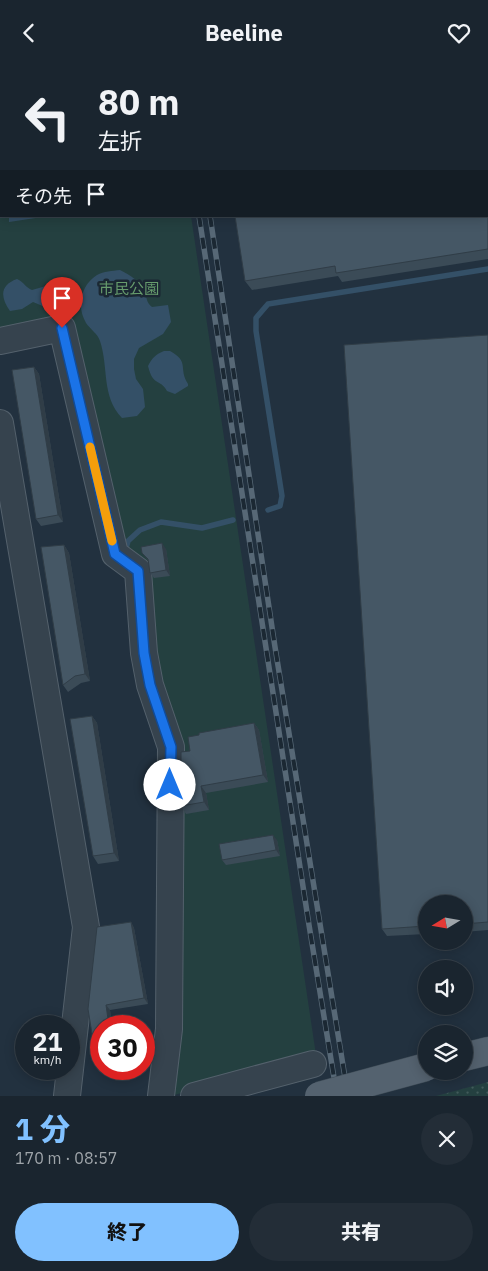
<!DOCTYPE html>
<html lang="ja">
<head>
<meta charset="utf-8">
<style>
  body { margin:0; font-family:"IBM Plex Sans","Noto Sans JP",sans-serif; background:#232d37; color:#f1f3f6; height:100vh; display:flex; flex-direction:column; font-size:19px; white-space:nowrap }
  * { box-sizing:border-box; margin:0 }
  p { font-size:16px; color:#9fa5aa }
  .icon { flex:none; width:28px; height:28px; fill:none; stroke:currentColor; stroke-width:2; stroke-linecap:round; stroke-linejoin:round }
  .map { position:relative; height:1031px; overflow:hidden }
  .panel { display:flex; flex-direction:column; background:#1a252f; flex:1 }
  .panel>* { flex:none }
  .banner { position:absolute; left:0px; top:0px; width:489px; height:152px; box-shadow:0 2px 12px #0003,0 0 0 1px #38424b; background:#1a252f; color:#f1f3f6; overflow:hidden }
  .needle { width:32px; rotate:259deg }
  .controls { position:absolute; left:418px; top:830px; display:grid; gap:10px }
  .controls a { display:grid; place-items:center; width:55px; height:55px; border-radius:50%; background:#1a252f; box-shadow:0 2px 12px #0003,0 0 0 1px #38424b; font-size:25px }
  .speed { position:absolute; left:15px; top:950px; display:flex; gap:10px; font-size:25px; font-weight:700; text-align:center }
  .speed>* { display:grid; place-content:center; width:65px; height:65px; border-radius:50%; background:#1a252f; box-shadow:0 2px 12px #0003,0 0 0 1px #38424b; line-height:1 }
  .speed small { font-size:12px; font-weight:400 }
  .speed .limit { border:8px solid #d22; background:#fff; color:#111 }
  .pin { position:absolute; display:grid; place-items:center; width:42px; height:42px; color:#fff; margin:-51px -21px; border-radius:50% 50% 50% 0; rotate:-45deg; box-shadow:0 0 5px #0007 }
  .pin .icon { rotate:45deg }
  .me { position:absolute; width:55px; margin:-28px; rotate:0deg; stroke-linejoin:round; filter:drop-shadow(0 0 4px #0008) }
  .turn { display:flex; align-items:center; gap:18px; height:105px; padding:0 15px; font-size:22px }
  .turn .icon { width:65px; height:65px; stroke-width:2.5 }
  .turn b { display:block; font-size:35px; line-height:42px }
  .then { display:flex; align-items:center; height:48px; padding:0 15px; background:#0003; gap:10px; font-size:19px }
  .round { display:grid; place-items:center; flex:none; width:52px; height:52px; border-radius:26px; background:#232d37 }
  .headline { display:flex; align-items:center; justify-content:space-between; height:85px; padding:0 15px }
  h1 { font-size:30px; font-weight:800; line-height:38px; color:#81c1ff }
  .cta { display:flex; gap:10px; margin-top:auto; padding:10px 15px }
  .cta a { flex:1; height:58px; border-radius:30px; background:#81c1ff; color:#111; font-size:20px; font-weight:800; line-height:58px; text-align:center }
  .cta a+a { background:#232d37; color:#f1f3f6 }
  header { display:flex; justify-content:space-between; align-items:center; height:65px; padding:0 15px; background:#1a252f; font-size:22px; font-weight:800 }
  .map>svg:first-child { display:block }
</style>
</head>
<body>
<header><svg class="icon" aria-label="back" viewBox="0 0 24 24"><path d="M15 5l-7 7 7 7"/></svg>Beeline<svg class="icon" aria-label="heart" viewBox="0 0 24 24"><path d="M12 20l-8-8c-3-5 5-10 8-4 3-6 11-1 8 4z"/></svg></header>
<div class="map">
<svg width="488" height="1031" viewBox="0 0 488 1031">
  <defs>
    <pattern id="grass-dots" width="8" height="8" patternUnits="userSpaceOnUse" patternTransform="scale(1.25)"><rect width="8" height="8" fill="#244040"/><path d="M2 2h.1M6 6h.1" fill="none" stroke="#415a5a" stroke-width="1.8" stroke-linecap="round"/></pattern>
  </defs>
  <rect width="100%" height="100%" fill="#22313f"/>
  <path fill="url(#grass-dots)" d="M 488,1017 L 488,1031 L 436,1031 Z"/>
  <path fill="#244040" d="M 0,0 L 168,0 L 169,1 L 1,1 L 1,151 L 191,151 L 316,990 L 171,1031 L 177,680 L 118,481 L 66,256 L 0,271 Z"/>
  <path fill="#345067" d="M 9,151 L 49,151 L 9,157 Z
    M 120,205 C 130,210 140,216 145,227 C 147,233 146,237 152,242 L 168,240 L 171,257 L 163,269 L 139,283 L 134,294 L 134,304 L 136,314 L 143,324 L 145,342 L 137,351 L 122,353 C 101,331 109,303 100,276 C 98,269 90,264 86,258 C 76,241 81,220 97,210 C 104,206 112,206 120,205 Z
    M 17,214 C 24,217 26,223 32,225 L 46,221 L 54,228 L 54,235 L 45,242 L 33,237 L 22,244 L 10,246 C 0,232 0,220 17,214 Z
    M 164,286 L 170,286 C 190,297 178,303 188,319 L 188,321 L 175,329 L 167,326 C 160,313 153,322 148,301 C 152,293 156,289 164,286 Z"/>
  <g fill="none" stroke-linecap="round" stroke-linejoin="round">
    <path stroke="#345067" stroke-width="5.5" d="M 268,445 L 280,441 L 282,431 L 256,266 L 256,253 L 268,239 L 488,204
      M 125,487 L 128,476 L 140,465 L 161,457 L 202,463 L 233,455"/>
    <defs>
      <path id="minor" d="M 149,0 L 149,1
        M 35,1 L 37,0
        M 0,21 L 1,20
        M 0,276 L 62,263 L 115,489 L 138,506 L 144,588 L 150,620 L 171,682 L 169,964 L 161,1031
        M 0,358 L 86,862 L 67,1031
        M 194,1031 L 313,999"/>
      <path id="major" d="M 464,992 L 488,986"/>
    </defs>
    <use href="#minor" stroke="#54616c" stroke-width="28"/>
    <use href="#major" stroke="#3f4c57" stroke-width="29"/>
    <use href="#minor" stroke="#36434e" stroke-width="26"/>
    <use href="#major" stroke="#54626f" stroke-width="28"/>
    <defs>
      <path id="rail" d="M 175,0 L 175,1
        M 187,0 L 187,1
        M 199,151 L 309,860 L 337,1031
        M 210,151 L 275,582 L 348,1031"/>
    </defs>
    <use href="#rail" stroke="#576876" stroke-width="5.5"/>
    <use href="#rail" stroke="#1b2833" stroke-width="4" stroke-dasharray="11" stroke-linecap="butt"/>
    <defs>
      <path id="major-bridge" d="M 319,1031 L 426,1002"/>
    </defs>
    <use href="#major-bridge" stroke="#3f4c57" stroke-width="29" stroke-linecap="butt"/>
    <use href="#major-bridge" stroke="#54626f" stroke-width="28"/>
  </g>
  <path fill="#3b4b57" d="M 488,4 L 488,194 L 342,217 L 338,211 L 252,225 L 245,216 L 488,151 Z
    M 488,270 L 488,865 L 464,867 L 464,839 L 426,839 L 426,869 L 387,871 L 382,864 Z
    M 34,302 L 39,309 L 63,457 L 41,461 L 36,454 Z
    M 64,480 L 69,488 L 90,616 L 81,618 L 68,627 L 63,620 Z
    M 166,484 L 170,511 L 154,513 L 150,508 L 148,495 L 142,488 Z
    M 92,651 L 97,658 L 119,796 L 98,799 L 93,791 Z
    M 254,658 L 259,665 L 268,717 L 206,728 L 209,745 L 186,749 L 181,741 L 190,686 L 199,670 Z
    M 277,775 L 280,791 L 226,800 L 222,795 Z
    M 131,857 L 134,863 L 148,939 L 110,945 L 112,961 L 101,961 L 101,1004 L 104,1004 L 100,1004 L 97,999 L 88,944 Z"/>
  <path fill="#303d47" d="M 280,0 L 287,0 L 287,1 L 280,1 Z
    M 34,302 L 39,309 L 63,457 L 58,450 Z
    M 162,478 L 166,484 L 170,511 L 166,505 Z
    M 64,480 L 69,488 L 90,616 L 85,609 Z
    M 92,651 L 97,658 L 119,796 L 114,788 Z
    M 254,658 L 259,665 L 268,717 L 263,710 Z
    M 201,721 L 206,728 L 209,745 L 204,737 Z
    M 273,770 L 277,775 L 280,791 L 276,785 Z
    M 131,857 L 134,863 L 148,939 L 144,933 Z
    M 106,940 L 110,945 L 112,961 L 109,961 Z"/>
  <path fill="#455765" stroke="#303d47" d="M 233,0 L 280,0 L 280,1 L 233,1 Z
    M 488,4 L 488,184 L 336,208 L 335,201 L 245,216 L 235,151 L 488,151 Z
    M 488,270 L 488,857 L 464,859 L 464,839 L 426,839 L 426,861 L 382,864 L 344,280 Z
    M 34,302 L 58,450 L 36,454 L 12,305 Z
    M 162,478 L 166,505 L 150,508 L 148,494 L 142,488 L 141,482 Z
    M 64,480 L 85,609 L 75,611 L 63,620 L 41,482 Z
    M 92,651 L 114,788 L 93,791 L 70,654 Z
    M 254,658 L 263,710 L 201,721 L 204,737 L 181,741 L 181,687 L 190,686 L 188,672 L 199,670 L 199,668 Z
    M 273,770 L 276,785 L 222,795 L 219,779 Z
    M 131,857 L 144,933 L 106,940 L 109,961 L 101,961 L 101,998 L 97,999 L 88,944 L 97,862 Z"/>
  <g fill="none" stroke-linecap="round" stroke-linejoin="round">
    <defs>
      <path id="route" d="M 62,263 L 115,489 L 138,506 L 144,588 L 150,620 L 171,682 L 170,720"/>
    </defs>
    <use href="#route" stroke="#114b97" stroke-width="12"/>
    <use href="#route" stroke="#1a73e8" stroke-width="9"/>
    <path stroke="#f59e0b" stroke-width="9" d="M 90,382 L 112,476"/>
  </g>
  <g text-anchor="middle" dominant-baseline="central" stroke-width="5" stroke-linejoin="round" paint-order="stroke">
    <g font-size="15" fill="#679c6d" stroke="#1b2833">
      <text x="129" y="223">市民公園</text>
    </g>
  </g>
</svg>
<div class="controls">
<a><svg class="needle" viewBox="-14 -14 28 28"><path d="M0-13l5 13h-10z" fill="#e53935"/><path d="M0 13l5-13h-10z" fill="#9fa5aa"/></svg></a>
<a><svg class="icon" aria-label="sound" viewBox="0 0 24 24"><path d="M4 9h4l5-4v14l-5-4H4zM17 9q2 3 0 6"/></svg></a>
<a><svg class="icon" aria-label="layers" viewBox="0 0 24 24"><path d="M12 4l9 5-9 5-9-5zM3 14l9 5 9-5"/></svg></a>
</div>
<div class="speed"><div>21<small>km/h</small></div><div class="limit">30</div></div>
<div class="pin" style="left:62px;top:263px;background:#d93025"><svg class="icon" aria-label="arrive" viewBox="0 0 24 24"><path d="M6 21V4h12l-3 4 3 4H6"/></svg></div>
<svg class="me" style="left:170px;top:720px" viewBox="-20 -20 40 40"><circle r="19" fill="#fff"/><path d="M0-13L10 11 0 6-10 11z" fill="#1a73e8"/></svg>
<div class="banner">
<div class="turn"><svg class="icon" aria-label="left" viewBox="0 0 24 24"><path d="M17 20v-9H6M10 6l-5 5 5 5"/></svg><div><b>80 m</b>左折</div></div>
<div class="then">その先<svg class="icon" aria-label="arrive" viewBox="0 0 24 24"><path d="M6 21V4h12l-3 4 3 4H6"/></svg></div>
</div>
</div>
<section class="panel">
<div class="headline"><div><h1>1 分</h1><p>170 m · 08:57</p></div><a class="round"><svg class="icon" aria-label="close" viewBox="0 0 24 24"><path d="M6 6l12 12M18 6L6 18"/></svg></a></div>
<div class="cta"><a>終了</a><a>共有</a></div>
</section>
</body>
</html>
